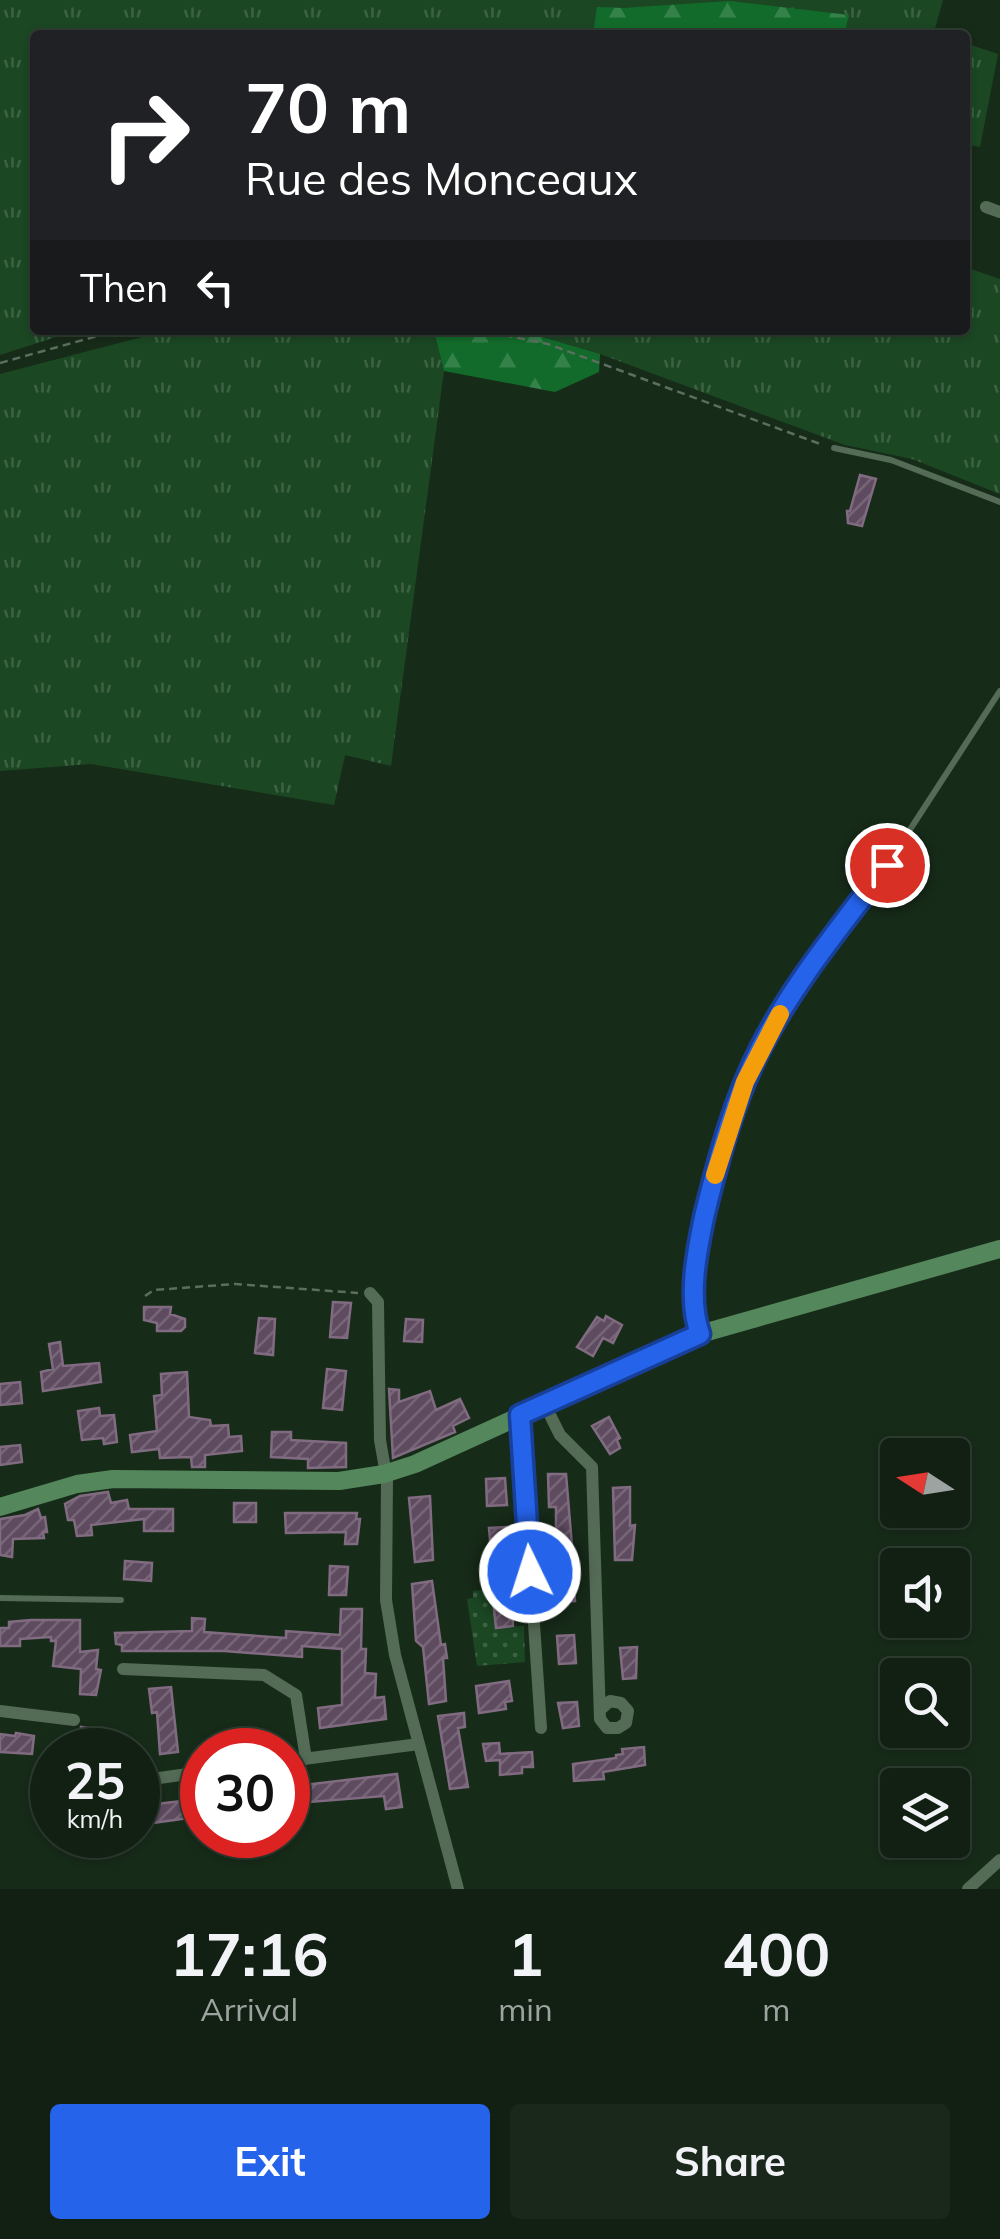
<!DOCTYPE html>
<html lang="en">
<head>
<meta charset="utf-8">
<style>
  body { margin:0; font-family:Mulish,sans-serif; background:#1a281c; color:#f1f3f6; height:100vh; display:flex; flex-direction:column; font-size:38px; white-space:nowrap }
  * { box-sizing:border-box; margin:0 }
  p { font-size:32px; color:#9ca3a0 }
  .icon { flex:none; width:55px; height:55px; fill:none; stroke:currentColor; stroke-width:2; stroke-linecap:round; stroke-linejoin:round }
  .map { position:relative; height:1889px; overflow:hidden }
  .panel { display:flex; flex-direction:column; background:#112013; flex:1 }
  .panel>* { flex:none }
  .hud { position:absolute; left:30px; top:30px; width:940px; height:305px; border-radius:10px; box-shadow:0 2px 8px #0004,0 0 0 2px #303e33; background:#202124; color:#fff; overflow:hidden }
  .needle { width:65px; rotate:282deg }
  .controls { position:absolute; left:880px; top:1438px; display:grid; gap:20px }
  .controls a { display:grid; place-items:center; width:90px; height:90px; border-radius:10px; background:#112013; box-shadow:0 2px 8px #0004,0 0 0 2px #303e33; font-size:50px }
  .speed { position:absolute; left:30px; top:1728px; display:flex; gap:20px; font-size:50px; font-weight:700; text-align:center }
  .speed>* { display:grid; place-content:center; width:130px; height:130px; border-radius:50%; background:#112013; box-shadow:0 2px 8px #0004,0 0 0 2px #303e33; line-height:1 }
  .speed small { font-size:25px; font-weight:400 }
  .speed .limit { border:15px solid #d22; background:#fff; color:#111 }
  .pin { position:absolute; display:grid; place-items:center; width:85px; height:85px; color:#fff; margin:-42px; border:5px solid #fff; border-radius:50%; box-shadow:0 2px 10px #0007 }
  .me { position:absolute; width:110px; margin:-55px; rotate:356deg; stroke-linejoin:round; filter:drop-shadow(0 0 8px #0008) }
  .turn { display:flex; align-items:center; gap:35px; height:210px; padding:0 50px; font-size:45px }
  .turn .icon { width:130px; height:130px; stroke-width:2.5 }
  .turn b { display:block; font-size:70px; line-height:85px }
  .then { display:flex; align-items:center; height:95px; padding:0 50px; background:#0003; gap:20px; font-size:38px }
  .eta { display:flex; justify-content:space-evenly; align-items:center; height:170px; text-align:center }
  .eta b { font-size:60px; font-weight:700; line-height:70px }
  .primary-button { display:flex; gap:20px; margin-top:auto; padding:20px 50px }
  .primary-button a { flex:1; height:115px; border-radius:10px; background:#2563eb; color:#fff; font-size:40px; font-weight:700; line-height:115px; text-align:center }
  .primary-button a+a { background:#1a281c; color:#f1f3f6 }
  .map>svg:first-child { display:block }
</style>
</head>
<body>
<div class="map">
<svg width="1000" height="1889" viewBox="0 0 1000 1889">
  <defs>
    <pattern id="grass-tufts" width="24" height="20" patternUnits="userSpaceOnUse" patternTransform="scale(2.5)"><rect width="24" height="20" fill="#1b4723"/><path d="M3 7l-1-3M5 7V3M7 7l1-3M15 17l-1-3M17 17v-4M19 17l1-3" fill="none" stroke="#3c6243"/></pattern>
    <pattern id="forest-firs" width="22" height="20" patternUnits="userSpaceOnUse" patternTransform="scale(2.5)"><rect width="22" height="20" fill="#126b2b"/><path d="M5 1l3.5 6h-7zM16 11l3.5 6h-7z" fill="#34814a"/></pattern>
    <pattern id="garden-dots" width="8" height="8" patternUnits="userSpaceOnUse" patternTransform="scale(2.5)"><rect width="8" height="8" fill="#1b4723"/><path d="M2 2h.1M6 6h.1" fill="none" stroke="#3c6243" stroke-width="1.8" stroke-linecap="round"/></pattern>
    <pattern id="building-hatch" width="6" height="6" patternUnits="userSpaceOnUse" patternTransform="scale(2.5)"><rect width="6" height="6" fill="#5f4b60"/><path d="M-1 1l2-2M0 6l6-6M5 7l2-2" fill="none" stroke="#766677"/></pattern>
  </defs>
  <rect width="100%" height="100%" fill="#172b19"/>
  <path fill="url(#grass-tufts)" d="M 0,0 L 943,0 L 934,32 L 941,35 L 35,35 L 35,330 L 78,330 L 0,355 Z
    M 965,43 L 998,54 L 980,147 L 965,144 Z
    M 965,267 L 1000,279 L 1000,494 L 912,459 L 845,445 L 600,354 L 519,330 L 965,330 Z
    M 169,330 L 372,330 L 436,335 L 444,371 L 391,766 L 345,755 L 334,805 L 91,764 L 0,771 L 0,374 Z"/>
  <path fill="url(#forest-firs)" d="M 729,1 L 849,15 L 844,35 L 593,35 L 597,7 L 623,8 Z
    M 434,330 L 519,330 L 600,354 L 599,372 L 555,392 L 444,371 Z"/>
  <path fill="url(#garden-dots)" d="M 493,1589 L 496,1627 L 524,1626 L 525,1662 L 477,1666 L 467,1599 L 473,1598 L 473,1591 Z"/>
  <path fill="url(#building-hatch)" stroke="#806b81" stroke-width="2.5" d="M 860,475 L 876,479 L 862,526 L 848,523 L 847,511 L 850,511 Z
    M 333,1302 L 351,1303 L 347,1338 L 330,1337 Z
    M 144,1307 L 171,1307 L 170,1314 L 185,1319 L 185,1327 L 181,1331 L 157,1331 L 157,1323 L 144,1320 Z
    M 606,1316 L 622,1325 L 613,1343 L 603,1338 L 593,1356 L 577,1347 L 597,1317 L 604,1321 Z
    M 259,1318 L 275,1319 L 273,1355 L 255,1353 Z
    M 406,1319 L 423,1320 L 422,1342 L 404,1341 Z
    M 60,1342 L 63,1366 L 99,1363 L 101,1382 L 43,1391 L 41,1372 L 53,1369 L 49,1344 Z
    M 327,1369 L 346,1371 L 342,1410 L 323,1408 Z
    M 187,1372 L 189,1417 L 210,1420 L 211,1426 L 228,1425 L 229,1437 L 241,1436 L 242,1451 L 205,1455 L 205,1467 L 192,1467 L 191,1457 L 160,1458 L 159,1449 L 132,1452 L 130,1435 L 157,1431 L 154,1396 L 162,1395 L 161,1374 Z
    M 20,1382 L 22,1403 L 0,1405 L 0,1384 Z
    M 389,1389 L 399,1390 L 399,1402 L 430,1391 L 436,1410 L 460,1399 L 469,1418 L 453,1426 L 455,1432 L 393,1458 Z
    M 99,1408 L 100,1416 L 114,1415 L 117,1442 L 104,1444 L 103,1438 L 82,1440 L 78,1411 Z
    M 609,1417 L 620,1438 L 617,1440 L 620,1448 L 610,1454 L 592,1426 Z
    M 272,1432 L 291,1432 L 291,1440 L 346,1443 L 346,1467 L 308,1468 L 308,1459 L 271,1457 Z
    M 20,1445 L 22,1462 L 0,1465 L 0,1447 Z
    M 548,1474 L 566,1474 L 572,1546 L 556,1546 L 556,1507 L 549,1507 Z
    M 505,1478 L 507,1505 L 487,1506 L 486,1479 Z
    M 630,1487 L 630,1526 L 635,1525 L 632,1560 L 615,1560 L 613,1488 Z
    M 108,1492 L 111,1503 L 127,1500 L 129,1509 L 173,1509 L 173,1531 L 144,1531 L 144,1519 L 91,1525 L 92,1535 L 77,1536 L 74,1520 L 68,1520 L 65,1504 L 80,1496 Z
    M 430,1496 L 433,1560 L 415,1562 L 409,1498 Z
    M 234,1503 L 256,1503 L 256,1522 L 234,1522 Z
    M 38,1509 L 41,1518 L 45,1517 L 47,1532 L 43,1532 L 44,1538 L 13,1539 L 12,1557 L 0,1555 L 0,1519 L 25,1515 Z
    M 285,1513 L 357,1513 L 356,1519 L 360,1519 L 357,1544 L 345,1544 L 346,1532 L 286,1533 Z
    M 506,1527 L 509,1561 L 495,1562 L 494,1553 L 491,1553 L 489,1528 Z
    M 125,1561 L 152,1563 L 151,1581 L 124,1579 Z
    M 330,1566 L 348,1567 L 346,1595 L 329,1595 Z
    M 573,1575 L 575,1601 L 557,1602 L 555,1576 Z
    M 432,1581 L 441,1645 L 445,1644 L 447,1658 L 443,1658 L 446,1701 L 429,1704 L 423,1647 L 416,1641 L 412,1584 Z
    M 511,1589 L 513,1626 L 496,1628 L 492,1590 Z
    M 341,1609 L 362,1609 L 361,1649 L 366,1649 L 365,1673 L 376,1674 L 375,1698 L 384,1697 L 386,1719 L 320,1728 L 318,1708 L 342,1705 L 342,1649 L 302,1646 L 302,1657 L 224,1651 L 122,1651 L 122,1645 L 116,1644 L 115,1633 L 192,1631 L 192,1618 L 205,1619 L 204,1632 L 286,1638 L 286,1631 L 340,1635 Z
    M 31,1620 L 80,1620 L 80,1652 L 98,1650 L 96,1669 L 101,1670 L 96,1695 L 80,1694 L 81,1669 L 53,1666 L 56,1641 L 51,1641 L 51,1637 L 20,1639 L 20,1646 L 0,1646 L 0,1628 L 9,1628 L 9,1622 Z
    M 574,1635 L 576,1663 L 559,1664 L 557,1636 Z
    M 637,1647 L 636,1678 L 623,1679 L 620,1648 Z
    M 509,1681 L 512,1701 L 505,1702 L 506,1709 L 479,1713 L 476,1686 Z
    M 171,1687 L 178,1752 L 160,1754 L 157,1712 L 152,1713 L 149,1689 Z
    M 577,1702 L 579,1726 L 563,1728 L 558,1703 Z
    M 464,1713 L 465,1727 L 458,1728 L 468,1787 L 450,1789 L 438,1716 Z
    M 81,1727 L 101,1730 L 98,1750 L 78,1750 Z
    M 16,1733 L 34,1736 L 32,1754 L 0,1752 L 0,1734 L 15,1736 Z
    M 499,1743 L 500,1754 L 532,1752 L 533,1767 L 522,1767 L 522,1773 L 500,1775 L 500,1760 L 486,1761 L 483,1744 Z
    M 644,1747 L 645,1765 L 603,1772 L 604,1779 L 574,1781 L 573,1764 L 616,1758 L 616,1755 L 623,1754 L 622,1749 Z
    M 397,1774 L 402,1807 L 386,1809 L 384,1796 L 297,1803 L 295,1786 Z
    M 200,1799 L 202,1823 L 189,1825 L 189,1818 L 138,1825 L 138,1806 Z"/>
  <g fill="none" stroke-linecap="round" stroke-linejoin="round">
    <path stroke="#5d6e5e" stroke-width="2.5" stroke-dasharray="8 5" stroke-linecap="butt" d="M 479,330 L 548,344 L 823,445
      M 0,363 L 119,330
      M 145,1296 L 154,1290 L 235,1284 L 358,1293"/>
    <path stroke="#546b56" stroke-width="6" d="M 834,448 L 891,460 L 1000,502
      M 699,1331 L 695,1292 L 704,1219 L 732,1116 L 759,1050 L 795,989 L 887,865 L 1000,691
      M 0,1598 L 121,1600"/>
    <path stroke="#546b56" stroke-width="12" d="M 986,207 L 1000,212
      M 370,1293 L 378,1302 L 380,1440 L 387,1480 L 386,1600 L 395,1655 L 458,1889
      M 544,1403 L 560,1435 L 592,1467 L 600,1719 L 607,1728 L 618,1728 L 626,1723 L 628,1711 L 621,1703 L 610,1701 L 601,1709
      M 520,1415 L 541,1728
      M 123,1669 L 264,1675 L 296,1695 L 306,1759
      M 0,1711 L 74,1720
      M 288,1761 L 419,1744
      M 138,1781 L 202,1772
      M 968,1889 L 1000,1860"/>
    <path stroke="#54885c" stroke-width="18" d="M 0,1507 L 77,1484 L 113,1479 L 339,1481 L 384,1474 L 415,1464 L 700,1334 L 1000,1249"/>
  </g>
  <g fill="none" stroke-linecap="round" stroke-linejoin="round">
    <defs>
      <path id="route" d="M 530,1572 L 520,1415 L 700,1334 C 687,1298 697,1250 705,1213 C 719,1157 734,1099 761,1047 C 794,982 843,924 887,865"/>
    </defs>
    <use href="#route" stroke="#184099" stroke-width="25"/>
    <use href="#route" stroke="#2563eb" stroke-width="18"/>
    <path stroke="#f59e0b" stroke-width="18" d="M 715,1175 L 745,1082 L 780,1014"/>
  </g>
</svg>
<div class="controls">
<a><svg class="needle" viewBox="-14 -14 28 28"><path d="M0-13l5 13h-10z" fill="#e53935"/><path d="M0 13l5-13h-10z" fill="#9ca3a0"/></svg></a>
<a><svg class="icon" aria-label="sound" viewBox="0 0 24 24"><path d="M4 9h4l5-4v14l-5-4H4zM17 9q2 3 0 6"/></svg></a>
<a><svg class="icon" aria-label="search" viewBox="0 0 24 24"><circle cx="10" cy="10" r="6"/><path d="M15 15l6 6"/></svg></a>
<a><svg class="icon" aria-label="layers" viewBox="0 0 24 24"><path d="M12 4l9 5-9 5-9-5zM3 14l9 5 9-5"/></svg></a>
</div>
<div class="speed"><div>25<small>km/h</small></div><div class="limit">30</div></div>
<div class="pin" style="left:887px;top:865px;background:#d93025"><svg class="icon" aria-label="arrive" viewBox="0 0 24 24"><path d="M6 21V4h12l-3 4 3 4H6"/></svg></div>
<svg class="me" style="left:530px;top:1572px" viewBox="-20 -20 40 40"><circle r="17" fill="#2563eb" stroke="#fff" stroke-width="3"/><path d="M0-11L8 9 0 5-8 9z" fill="#fff"/></svg>
<div class="hud">
<div class="turn"><svg class="icon" aria-label="right" viewBox="0 0 24 24"><path d="M7 20v-9h11M14 6l5 5-5 5"/></svg><div><b>70 m</b>Rue des Monceaux</div></div>
<div class="then">Then<svg class="icon" aria-label="left" viewBox="0 0 24 24"><path d="M17 20v-9H6M10 6l-5 5 5 5"/></svg></div>
</div>
</div>
<section class="panel">
<div class="eta">
<div><b>17:16</b><p>Arrival</p></div>
<div><b>1</b><p>min</p></div>
<div><b>400</b><p>m</p></div>
</div>
<div class="primary-button"><a>Exit</a><a>Share</a></div>
</section>
</body>
</html>
